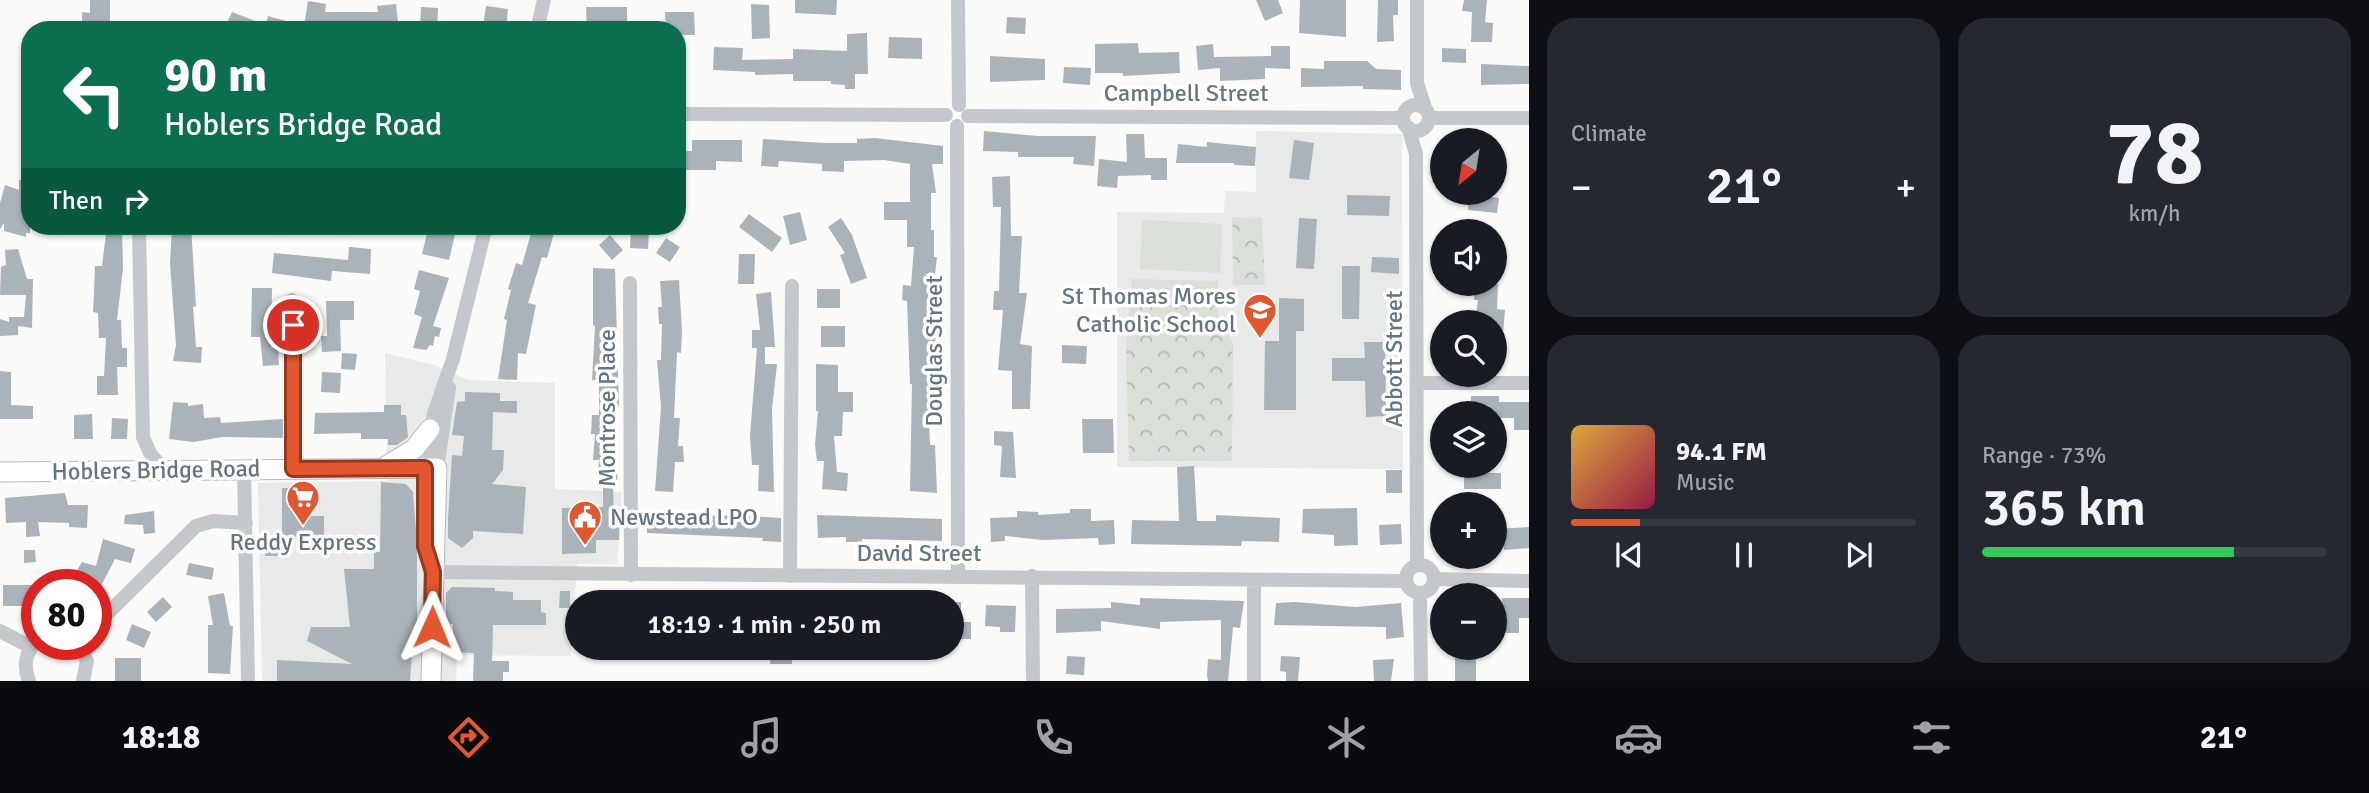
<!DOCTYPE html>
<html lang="en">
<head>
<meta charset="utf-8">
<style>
  :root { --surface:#171b24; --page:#242831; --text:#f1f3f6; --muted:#9ea1a6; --line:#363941; --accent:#e4572e }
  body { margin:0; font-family:Signika,sans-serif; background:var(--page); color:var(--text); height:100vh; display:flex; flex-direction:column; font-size:26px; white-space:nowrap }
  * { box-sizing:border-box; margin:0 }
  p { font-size:23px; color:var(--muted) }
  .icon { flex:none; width:38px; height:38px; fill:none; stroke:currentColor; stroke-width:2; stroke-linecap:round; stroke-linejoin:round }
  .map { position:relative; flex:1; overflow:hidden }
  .details { display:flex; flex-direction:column; gap:18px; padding:18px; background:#0d0f14; width:840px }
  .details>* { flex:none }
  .guide { position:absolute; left:21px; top:21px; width:665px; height:214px; border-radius:28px; box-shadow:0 2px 5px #0004; background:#0b6e4f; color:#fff; overflow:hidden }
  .needle { width:46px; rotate:210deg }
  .controls { position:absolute; left:1430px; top:128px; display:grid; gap:14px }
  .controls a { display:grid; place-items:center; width:77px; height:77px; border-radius:50%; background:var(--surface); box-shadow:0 2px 5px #0004; font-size:35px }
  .speed { position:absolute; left:21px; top:569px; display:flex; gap:14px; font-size:35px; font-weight:700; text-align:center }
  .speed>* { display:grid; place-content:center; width:91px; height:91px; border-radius:50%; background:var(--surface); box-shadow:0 2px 5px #0004; line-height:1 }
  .speed .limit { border:10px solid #d22; background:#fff; color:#111 }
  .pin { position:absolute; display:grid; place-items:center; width:60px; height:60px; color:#fff; margin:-30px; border:4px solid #fff; border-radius:50%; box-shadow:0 2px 7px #0007 }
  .me { position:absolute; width:77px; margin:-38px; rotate:1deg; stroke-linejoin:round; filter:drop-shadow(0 0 5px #0008) }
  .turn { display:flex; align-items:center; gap:24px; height:147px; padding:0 28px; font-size:32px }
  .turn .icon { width:91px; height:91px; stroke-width:2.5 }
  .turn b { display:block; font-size:49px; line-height:60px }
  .then { display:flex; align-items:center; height:66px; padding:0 28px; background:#0003; gap:14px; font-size:26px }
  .big { font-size:52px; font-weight:600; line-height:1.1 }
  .details .card { flex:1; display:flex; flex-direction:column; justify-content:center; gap:10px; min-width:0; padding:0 24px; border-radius:28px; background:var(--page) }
  .details .dial { align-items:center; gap:0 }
  .dial b { font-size:91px; line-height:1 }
  .song { display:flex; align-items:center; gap:21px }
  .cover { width:84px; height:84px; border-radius:10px; background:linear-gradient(135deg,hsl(40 70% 55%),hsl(340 70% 35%)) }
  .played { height:7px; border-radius:4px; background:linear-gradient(90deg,var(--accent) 20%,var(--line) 20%) }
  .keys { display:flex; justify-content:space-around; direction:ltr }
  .heat { display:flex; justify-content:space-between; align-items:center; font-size:38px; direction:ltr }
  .charge { height:10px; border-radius:5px; background:linear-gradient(90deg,#34c759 73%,var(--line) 0) }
  .details .tiles { flex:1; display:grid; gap:18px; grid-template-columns:repeat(2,1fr) }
  .trip { position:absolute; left:565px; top:590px; width:399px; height:70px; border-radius:35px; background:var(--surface); box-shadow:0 2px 5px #0004; font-weight:600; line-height:70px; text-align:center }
  .tabs { display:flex; height:112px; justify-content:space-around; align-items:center; background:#090b0e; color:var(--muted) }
  .tabs .icon { width:49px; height:49px }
  .tabs .current { color:var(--accent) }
  .tabs b { font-size:32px; color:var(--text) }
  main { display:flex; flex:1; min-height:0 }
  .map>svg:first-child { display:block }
  .built { fill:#e8e9e9 }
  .park { fill:url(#park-crowns) }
  .pitch { fill:#dadfd7 }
  .building { fill:#aab3b9 }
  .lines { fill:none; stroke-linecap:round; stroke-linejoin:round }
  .highway-casing { stroke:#b4b9bd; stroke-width:21 }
  .minor { stroke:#c3c8cc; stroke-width:14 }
  .highway { stroke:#fff; stroke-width:19 }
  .route-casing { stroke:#94391e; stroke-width:18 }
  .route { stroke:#e4572e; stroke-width:12 }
  .labels { text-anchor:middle; stroke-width:7; stroke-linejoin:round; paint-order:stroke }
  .street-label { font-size:24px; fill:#657683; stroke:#fff }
  .poi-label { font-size:24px; fill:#657683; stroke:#fff; text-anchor:end }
</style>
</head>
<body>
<main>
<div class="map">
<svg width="1529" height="681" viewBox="0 0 1529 681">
  <defs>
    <pattern id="park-crowns" width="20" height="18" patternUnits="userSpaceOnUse" patternTransform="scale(1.75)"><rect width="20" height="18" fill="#dadfd7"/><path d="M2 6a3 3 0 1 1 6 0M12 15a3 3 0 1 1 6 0" fill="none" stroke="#b4b9b4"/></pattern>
  </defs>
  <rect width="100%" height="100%" fill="#fafaf8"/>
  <path class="built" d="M1256,131L1402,134L1403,469L1117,467V212L1224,213L1225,191L1256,192Z
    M385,353L434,365L468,380L555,383V489L622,492L617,564H577L571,656L457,655L456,681H262L258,483L387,481Z"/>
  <path class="park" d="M1232,217L1262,218L1265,285H1233Z
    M1132,279L1218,281V314L1233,344L1232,461H1129L1126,348Z"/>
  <path class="pitch" d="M1142,220L1222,224L1220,273L1140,269Z"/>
  <path class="building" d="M90,0H110V30H82V12L90,13Z
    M795,0H837L836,15L795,13Z
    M1256,0H1278L1283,13L1265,21Z
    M1300,0H1346V37L1299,33Z
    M1378,0H1398V15H1393L1394,41L1377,42Z
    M1464,0H1487L1485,22L1493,23L1492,42H1471L1472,12L1462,11Z
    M308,1L326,4L325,12H378L377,6L396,4L399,30L225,27L232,12L266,25L268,16L304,26Z
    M751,4L769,5L770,38L752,39Z
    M486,6L508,9L506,29L483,27Z
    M421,7L438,8L437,30L420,29Z
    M586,7H627V29L587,30Z
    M665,12H694L695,35H677V30H666Z
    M1007,17L1026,18L1025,34L1006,33Z
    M867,33L868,74H855V89H845V85L831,84V81H793V74L755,75V72L713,70L714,47L743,48L742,60L793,59V49L847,51V34Z
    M889,37L922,38V59L888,58Z
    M1138,43L1139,53L1179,52L1180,73L1123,76V73H1095V44Z
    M1213,44L1214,57L1271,56V46H1290V69L1265,68V79L1220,81V68L1198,70L1196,46Z
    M1442,48L1466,49V63L1442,62Z
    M990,56L1045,59V80L990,82Z
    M1324,61H1367L1376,69L1401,70V90L1363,89V86L1301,87V68L1324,69Z
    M1481,64L1529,66V84L1481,85Z
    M1064,67L1091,68L1090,85L1063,83Z
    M984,131L1038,136H1096L1094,166L1073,164L1074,157H1018V152L983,151Z
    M1126,134H1144L1145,158H1167V180H1151V175L1118,176L1117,188L1097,186L1099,159L1127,162Z
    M875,138L943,146V164H932L936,193H931V230H934V257H937L935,275L929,274L928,309L936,308L935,363H938V384H930L929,421L930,445H935L937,493L910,491L912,384H910L907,301L902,300L903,285L911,286L914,247H907V220H884V202H910V164L884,160L844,161V172L822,171V164L779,161L778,167L761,166L763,139L823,143H857V139Z
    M692,140H742V162L716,161V170H677V151H692Z
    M1294,140L1314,143L1309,180L1289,178Z
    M1207,142L1256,147L1255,166L1234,165V163H1176L1178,144L1207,147Z
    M1010,176L1011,236H1022L1019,293H1027L1020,344L1032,346L1030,409H1012V371L998,370L1003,310H993L994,291H999L1001,207H993L992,177Z
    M19,180H28L30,186V233H26V237L4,231V223L0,229V203L5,185L19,190Z
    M1470,194L1499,198L1497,213L1468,210Z
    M1347,195L1390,196L1389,216L1347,215Z
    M800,212L807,240L790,245L783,216Z
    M749,214L782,238L772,252L739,227Z
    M841,218L852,235L867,278L851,284L840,255L845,253L828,227Z
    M1299,218L1317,219L1314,269L1296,268Z
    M107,226H122L123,268L117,320H121L122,348H127V367H117L118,395H97V376H104L106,338H99L98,313L93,312L94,292L95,266H102Z
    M172,226H191L196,306L193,307L196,347H202L201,363L173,361L176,345L170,264Z
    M429,226H457L449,260L422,254Z
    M533,226H556L547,258L542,257L528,303L536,305L526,354L518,353L517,380L498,379L507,320L504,319L511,290L508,289L516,263L522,265Z
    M631,228L649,229L648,249L630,248Z
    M610,235L623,250L612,260L599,245Z
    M666,238L680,247L670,262L656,253Z
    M349,247L371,249L370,274L332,271L331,281L272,273L274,253L348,260Z
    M18,249L27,279H33L32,328L18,326V335L0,336V319L9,322V317H24L26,295H0L1,267L6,265L5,250Z
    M739,254H755L754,284H738Z
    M1372,257L1399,258V274L1371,272Z
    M1342,266H1360L1359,319H1342Z
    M593,268L615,269L619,406H614L609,467L618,468L617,486H613L614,517H620L619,540H596V553L562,554V508L603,507V485H597L599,460H593L595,434H591L592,415H599V380H592L595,326L593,325Z
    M419,270L449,278L433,326L441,328L439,337L435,336L433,346L430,345L426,350L413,348L422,317L414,314L420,291L414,289Z
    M679,280L682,332L681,353L677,352L674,418H680L678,446H683L684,462H675L673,492L655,491L661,407L657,360H661L662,324H659L658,307H662L660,281Z
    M1475,284H1498L1497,309L1505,310L1503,334L1494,333V322H1475L1478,300H1474Z
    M252,288H272L271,348L278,347L279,365L263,366L260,337H251Z
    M817,289H840V308H817Z
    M771,292L775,347H765V364H777L772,409L774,492L758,491L759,465H752L750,436L757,348H752V330H760L756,294Z
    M1279,298L1304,299V331H1296V410H1264L1265,341H1279Z
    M326,301H354V320H340L341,351L322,352L321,336H327Z
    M821,326H845V347H821Z
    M1364,342H1385L1386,416L1366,417L1365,381H1332V358H1365Z
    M1062,345L1087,346L1086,364L1062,363Z
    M342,353L357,354L355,370L341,369Z
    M816,364L838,365V392H853V412H843L842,436H834L837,472L848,473L847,491L822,489L824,461H817L815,445L818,411H816Z
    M0,371L11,372V405L33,406V419H0Z
    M322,372L341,373L340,393L321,392Z
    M465,392L500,393V401H517V413L493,412L492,450H504L503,470L492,484L526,487L523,534L473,531V538L462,548L448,538V519L452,455L462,456L464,436L452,435L457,402L465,401Z
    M1471,396H1499V402H1529V430H1514V418H1494V413H1471Z
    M173,402L188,403V406L203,404L204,418L220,417L221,423L283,419V438L222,437L194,442L169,439Z
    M384,405H401V415H406L408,437L397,445H388V439H361V433L314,434L315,413L384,412Z
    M92,414L93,439H74V415Z
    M112,418L128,419L127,439H111Z
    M1082,419H1113L1114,453H1083Z
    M994,431L1013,432L1016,478L1000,477L1002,446L994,445Z
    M1194,466L1197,521H1216V515L1280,518L1279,542L1242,541L1241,546L1131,544L1132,520L1179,521L1177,467Z
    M1386,470H1402V493H1386Z
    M1464,473H1501V489H1464Z
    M381,482L406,484L413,492L417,544V626L414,625L410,681H277V660L352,664L307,641L311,627H350L344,569H374V552H380Z
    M282,488H307V516H324V540H287V556H265L266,535L282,536Z
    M65,493L68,505H88L87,528L69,527V523L38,522L40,536L26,537V522L6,523L5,498Z
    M1357,508L1358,545L1334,546V535L1302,533L1303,509Z
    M1070,509H1091V521L1114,520L1115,544L1099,545L1098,538L1044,540L1005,536V541L991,542L990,518L1017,517V511L1038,512V515L1070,513Z
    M154,511L155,533L144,534L143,525L124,524L125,515Z
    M647,514H669V517L735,515L781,518V542L762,541L763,538L647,533Z
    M817,515L942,519V541L862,539V542H846V537L818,538Z
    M1401,524L1402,544L1380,545L1379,525Z
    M1529,527V548L1504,550L1503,538H1494V529Z
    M103,539L135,549L131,563L115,559L101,586L76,572L82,562L96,566Z
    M24,550H35L36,562L24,563Z
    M189,563L214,568L212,580L186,575Z
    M3,585H36L37,606H3Z
    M452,587L495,588V591L513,592V600H541V612L546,613V625H493L492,661H509V672H503V681H473L474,653L453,652V624H446V593Z
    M560,591H570V608H559Z
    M224,593L230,626H233L230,674L208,673V625H213L208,596Z
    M163,597L172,607L156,622L147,612Z
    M1140,598L1244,601L1240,628L1233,627L1228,681H1208L1207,675L1208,659L1221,660V620L1160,622V629L1101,621V631L1056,633V609L1111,608V602L1140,605Z
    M1502,598H1529V618H1519V633H1502Z
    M952,602H961V622H971V639H952Z
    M1295,602L1356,607L1401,603L1404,637L1386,639V627L1274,625L1276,603Z
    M986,605L1016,606L1015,632H1000V627L985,626Z
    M132,624L151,632L144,648L126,640Z
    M1455,648H1476V681H1455Z
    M771,653L792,654V664H770Z
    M1067,656L1085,657L1084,675L1066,674Z
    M1281,656L1300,657L1298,681H1286V672L1280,671Z
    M115,658H141V681H115Z
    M1394,659L1391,681H1374L1373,660Z"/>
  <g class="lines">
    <defs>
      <path id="highway" d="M386,466L414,449L430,429
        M0,472L437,468L431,681"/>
    </defs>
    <use href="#highway" class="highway-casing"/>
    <path class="minor" d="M958,0L959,105
      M1417,0V83L1425,108
      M537,30L544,0
      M1403 118a13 13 0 1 1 26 0a13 13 0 1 1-26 0Z
      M677,114L946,115
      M968,116L1403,118
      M1429,118H1529
      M957,126L958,576
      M1408,127L1416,154L1417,565
      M139,226L143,437L151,455L165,470
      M630,283L631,575
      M292,300L293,469
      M1417,383H1529
      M425,468L434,413L453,359L486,226
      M437,468L449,388
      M244,469L248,681
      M1406 579a14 14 0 1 1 28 0a14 14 0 1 1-28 0Z
      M433,572L1405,581
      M790,576L792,286
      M1032,576L1033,681
      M1434,579L1529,581
      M1254,580V681
      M1420,594L1421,681
      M96,625L196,526L213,521L246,523
      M0,631L31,647
      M79,644L87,661L83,681
      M29,681C23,665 25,653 37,641"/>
    <use href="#highway" class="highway"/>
  </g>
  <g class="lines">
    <defs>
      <path id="route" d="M293,325V469L425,468V546L433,572L432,627"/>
    </defs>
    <use href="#route" class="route-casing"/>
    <use href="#route" class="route"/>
  </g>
  <defs>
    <symbol id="school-pin" viewBox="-11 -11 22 30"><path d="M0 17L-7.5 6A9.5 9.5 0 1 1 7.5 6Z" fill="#e4572e" stroke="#fff"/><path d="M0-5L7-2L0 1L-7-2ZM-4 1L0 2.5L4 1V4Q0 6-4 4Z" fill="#fff"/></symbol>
    <symbol id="supermarket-pin" viewBox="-11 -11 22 30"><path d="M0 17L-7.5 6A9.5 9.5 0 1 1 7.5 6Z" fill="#e4572e" stroke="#fff"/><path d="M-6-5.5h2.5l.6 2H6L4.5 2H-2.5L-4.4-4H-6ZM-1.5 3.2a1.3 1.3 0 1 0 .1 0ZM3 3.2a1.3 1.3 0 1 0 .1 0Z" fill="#fff"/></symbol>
    <symbol id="civic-pin" viewBox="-11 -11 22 30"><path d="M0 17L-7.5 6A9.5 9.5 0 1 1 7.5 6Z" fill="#e4572e" stroke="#fff"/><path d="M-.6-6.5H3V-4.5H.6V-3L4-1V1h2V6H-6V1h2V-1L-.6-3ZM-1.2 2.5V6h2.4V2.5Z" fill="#fff"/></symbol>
  </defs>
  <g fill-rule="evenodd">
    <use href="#school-pin" x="1241" y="291" width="38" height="52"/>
    <use href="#supermarket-pin" x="284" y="478" width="38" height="52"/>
    <use href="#civic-pin" x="566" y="498" width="38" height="52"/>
  </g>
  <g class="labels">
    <g class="street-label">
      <text x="1186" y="101">Campbell Street</text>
      <text transform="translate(934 351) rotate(-90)" y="8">Douglas Street</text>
      <text transform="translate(1394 359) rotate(-90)" y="8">Abbott Street</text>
      <text transform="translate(607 408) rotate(-90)" y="8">Montrose Place</text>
      <text transform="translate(156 470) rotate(-1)" y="8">Hoblers Bridge Road</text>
      <text x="919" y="561">David Street</text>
    </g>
    <g class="poi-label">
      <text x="1236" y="304">St Thomas Mores<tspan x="1236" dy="28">Catholic School</tspan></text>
      <text x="610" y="525" text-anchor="start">Newstead LPO</text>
      <text x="303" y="550" text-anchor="middle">Reddy Express</text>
    </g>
  </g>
</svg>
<div class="controls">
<a><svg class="needle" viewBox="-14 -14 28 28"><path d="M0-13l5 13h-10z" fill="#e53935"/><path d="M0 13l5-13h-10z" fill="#9ea1a6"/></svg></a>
<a><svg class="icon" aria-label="sound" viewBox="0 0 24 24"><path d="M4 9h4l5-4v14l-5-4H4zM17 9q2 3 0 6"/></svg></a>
<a><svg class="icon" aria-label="search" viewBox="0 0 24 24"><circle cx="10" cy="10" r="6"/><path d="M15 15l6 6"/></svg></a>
<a><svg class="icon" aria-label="layers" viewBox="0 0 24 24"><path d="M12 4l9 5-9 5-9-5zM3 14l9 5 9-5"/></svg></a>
<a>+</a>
<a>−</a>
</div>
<div class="speed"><div class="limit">80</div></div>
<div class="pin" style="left:293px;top:325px;background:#d93025"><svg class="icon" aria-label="arrive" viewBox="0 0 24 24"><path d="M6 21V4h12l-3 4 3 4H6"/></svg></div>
<svg class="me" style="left:432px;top:627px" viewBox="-20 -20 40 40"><path d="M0-17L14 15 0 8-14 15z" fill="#e4572e" stroke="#fff" stroke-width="4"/></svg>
<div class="trip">18:19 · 1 min · 250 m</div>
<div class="guide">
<div class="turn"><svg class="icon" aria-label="left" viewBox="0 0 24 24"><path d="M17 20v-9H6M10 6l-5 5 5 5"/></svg><div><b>90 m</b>Hoblers Bridge Road</div></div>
<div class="then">Then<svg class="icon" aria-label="right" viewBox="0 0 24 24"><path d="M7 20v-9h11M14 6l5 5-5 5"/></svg></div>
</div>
</div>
<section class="details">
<div class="tiles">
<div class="card"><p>Climate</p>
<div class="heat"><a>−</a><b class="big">21°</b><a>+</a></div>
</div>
<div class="card dial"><b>78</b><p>km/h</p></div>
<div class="card">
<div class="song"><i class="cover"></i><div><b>94.1 FM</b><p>Music</p></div></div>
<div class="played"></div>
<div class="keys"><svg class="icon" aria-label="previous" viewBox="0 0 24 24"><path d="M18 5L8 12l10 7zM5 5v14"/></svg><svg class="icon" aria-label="pause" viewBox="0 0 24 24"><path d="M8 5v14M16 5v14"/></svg><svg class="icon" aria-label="next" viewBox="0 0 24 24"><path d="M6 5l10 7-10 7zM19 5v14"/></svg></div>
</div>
<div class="card"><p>Range · 73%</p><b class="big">365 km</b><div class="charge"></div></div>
</div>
</section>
</main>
<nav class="tabs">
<b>18:18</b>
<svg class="icon current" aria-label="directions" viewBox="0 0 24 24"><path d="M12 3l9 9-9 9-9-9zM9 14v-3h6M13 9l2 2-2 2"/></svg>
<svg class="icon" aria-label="music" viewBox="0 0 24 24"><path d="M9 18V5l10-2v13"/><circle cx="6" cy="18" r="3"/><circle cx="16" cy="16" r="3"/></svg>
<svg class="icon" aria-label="phone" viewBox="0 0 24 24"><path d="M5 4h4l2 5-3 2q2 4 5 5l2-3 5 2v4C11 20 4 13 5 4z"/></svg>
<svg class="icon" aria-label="climate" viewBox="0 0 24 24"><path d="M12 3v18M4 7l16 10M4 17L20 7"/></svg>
<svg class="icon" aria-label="car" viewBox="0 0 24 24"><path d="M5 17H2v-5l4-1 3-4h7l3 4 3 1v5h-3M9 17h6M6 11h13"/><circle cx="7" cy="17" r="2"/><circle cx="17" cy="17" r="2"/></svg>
<svg class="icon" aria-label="filters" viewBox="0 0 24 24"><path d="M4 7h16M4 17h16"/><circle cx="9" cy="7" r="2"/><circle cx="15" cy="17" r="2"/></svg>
<b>21°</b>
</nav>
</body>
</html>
